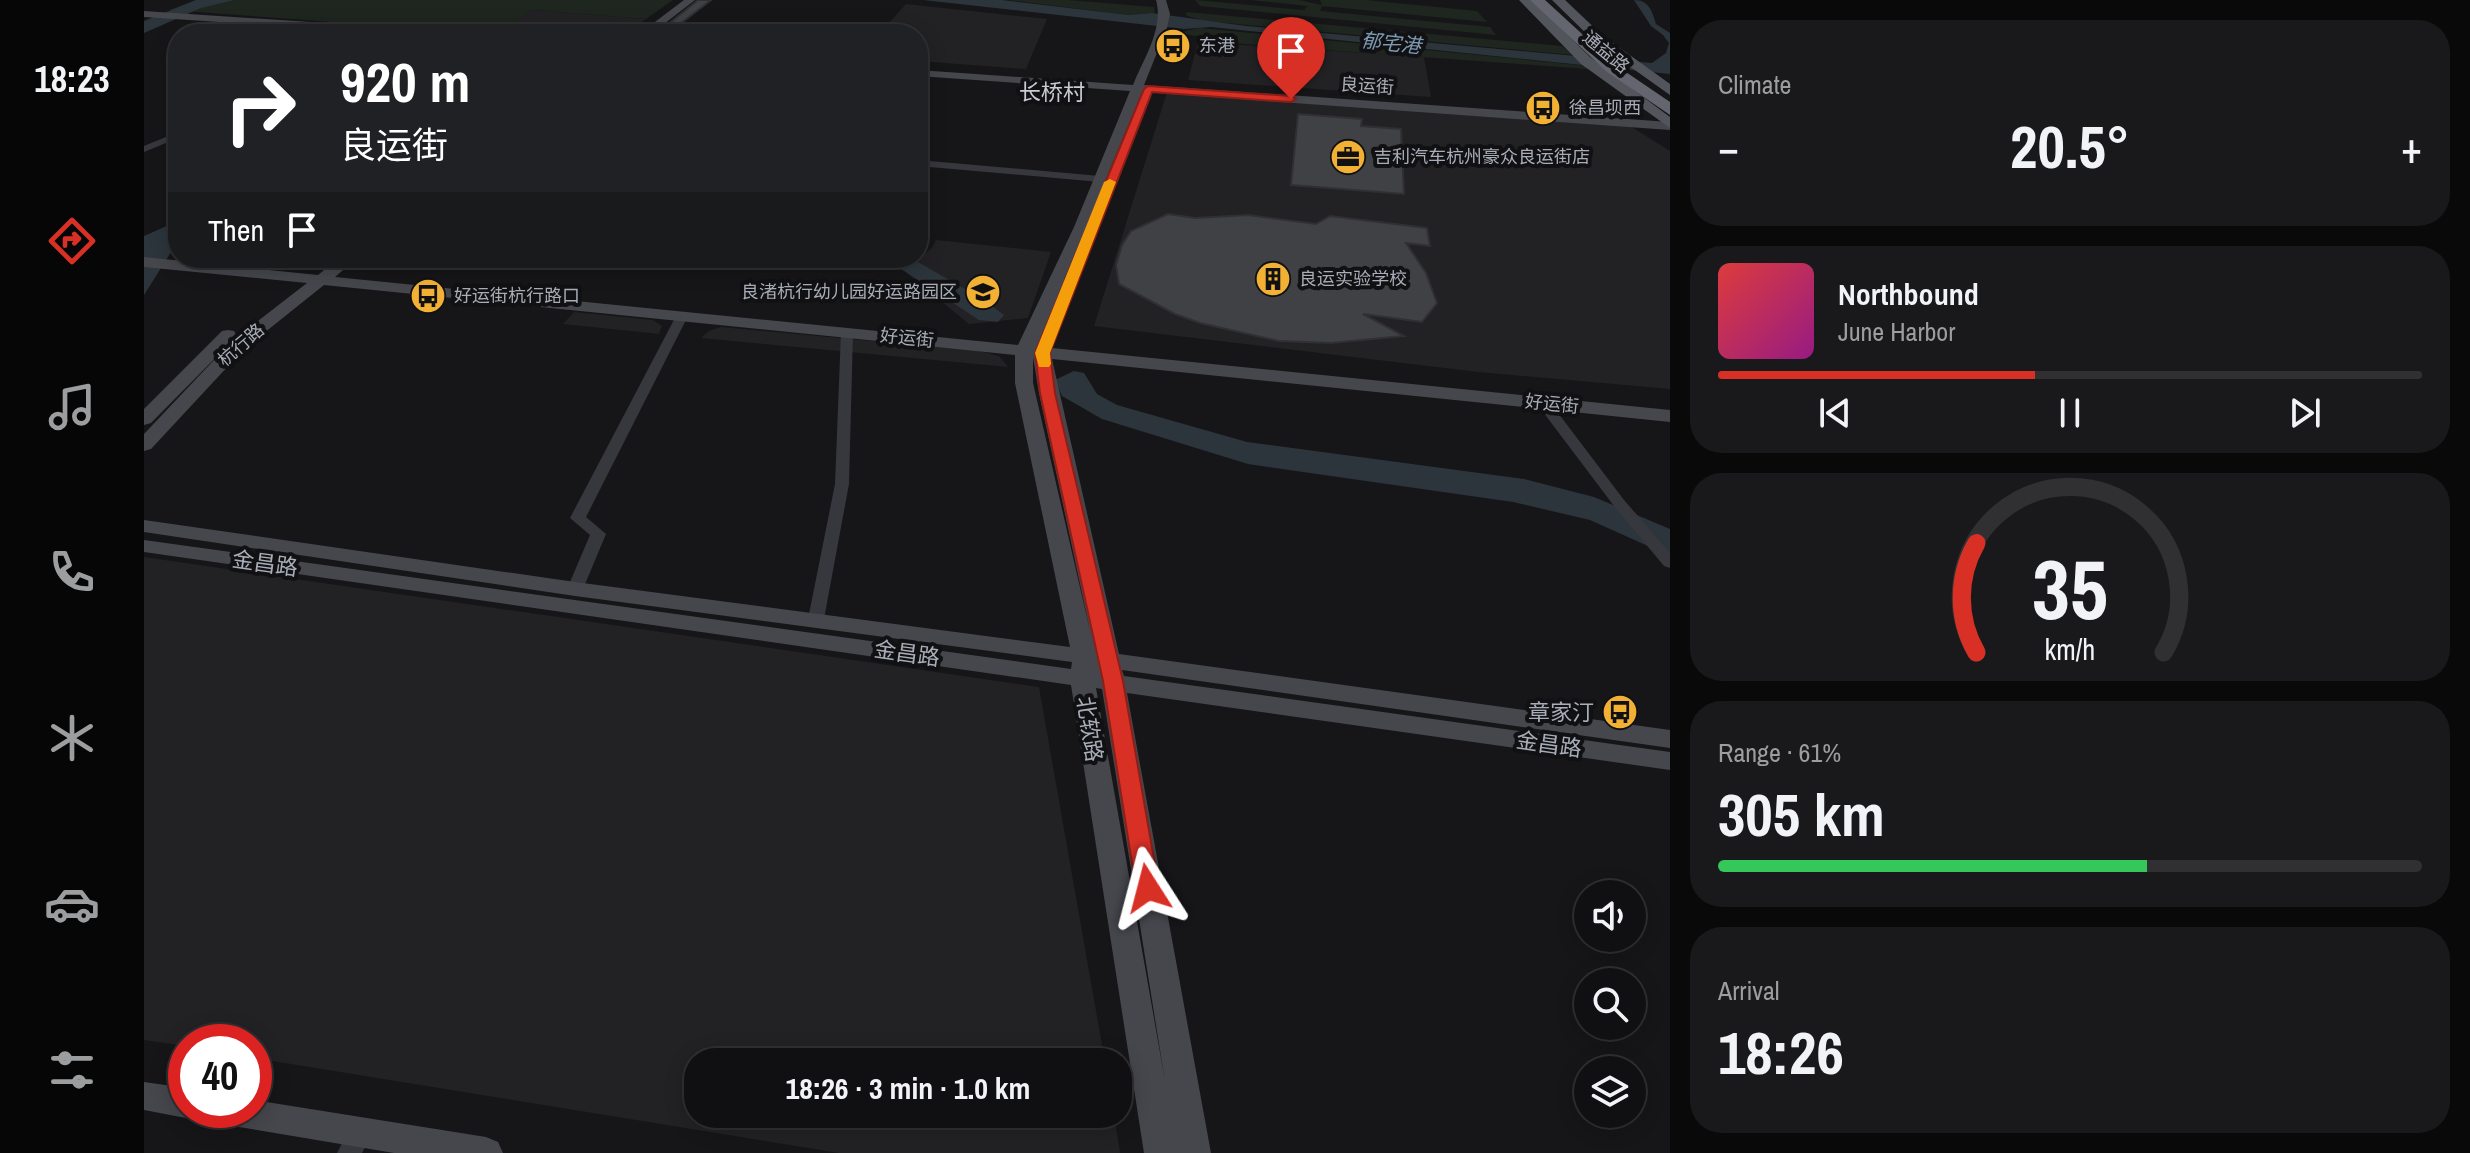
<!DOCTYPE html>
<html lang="en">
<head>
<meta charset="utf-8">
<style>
  :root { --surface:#101012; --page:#19191b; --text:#f1f3f6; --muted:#9c9d9f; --line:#303032; --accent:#d93025 }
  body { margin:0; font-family:"Archivo Narrow","Noto Sans SC",sans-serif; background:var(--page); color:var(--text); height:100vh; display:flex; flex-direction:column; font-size:30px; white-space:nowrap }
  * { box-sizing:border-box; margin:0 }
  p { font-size:26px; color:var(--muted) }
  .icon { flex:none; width:44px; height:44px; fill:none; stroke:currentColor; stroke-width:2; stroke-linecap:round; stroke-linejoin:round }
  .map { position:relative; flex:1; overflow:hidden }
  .details { display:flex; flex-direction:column; gap:20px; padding:20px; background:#09090a; width:800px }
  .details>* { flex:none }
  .banner { position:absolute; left:24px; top:24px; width:760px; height:244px; border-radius:32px; box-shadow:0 4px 20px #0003,0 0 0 2px var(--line); background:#202124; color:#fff; overflow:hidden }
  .tools { position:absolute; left:1430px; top:880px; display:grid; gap:16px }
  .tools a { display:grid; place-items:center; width:72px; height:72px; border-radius:50%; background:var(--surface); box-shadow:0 4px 20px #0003,0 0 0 2px var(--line); font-size:40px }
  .speed { position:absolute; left:24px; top:1024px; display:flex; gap:16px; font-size:40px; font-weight:700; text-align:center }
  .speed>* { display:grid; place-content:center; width:104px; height:104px; border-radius:50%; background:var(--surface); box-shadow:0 4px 20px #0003,0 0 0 2px var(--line); line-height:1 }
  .speed .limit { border:12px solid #d22; background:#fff; color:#111 }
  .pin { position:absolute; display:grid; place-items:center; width:68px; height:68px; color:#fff; margin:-82px -34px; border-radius:50% 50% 50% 0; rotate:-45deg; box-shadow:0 0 8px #0007 }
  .pin .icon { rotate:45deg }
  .me { position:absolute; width:88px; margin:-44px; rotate:351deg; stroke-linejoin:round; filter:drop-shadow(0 0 6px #0008) }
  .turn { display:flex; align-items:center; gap:28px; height:168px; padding:0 40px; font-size:36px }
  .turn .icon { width:104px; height:104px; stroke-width:2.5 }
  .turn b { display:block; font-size:56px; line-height:68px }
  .then { display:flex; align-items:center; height:76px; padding:0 40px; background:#0003; gap:16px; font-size:30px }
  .big { font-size:60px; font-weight:800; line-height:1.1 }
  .details .widget { flex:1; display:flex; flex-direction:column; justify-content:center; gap:12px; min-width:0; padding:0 28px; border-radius:32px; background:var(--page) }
  .details .dial { align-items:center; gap:0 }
  .dial svg { height:208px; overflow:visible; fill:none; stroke:var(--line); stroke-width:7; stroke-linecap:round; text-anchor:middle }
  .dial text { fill:var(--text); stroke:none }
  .song { display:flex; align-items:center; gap:24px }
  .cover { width:96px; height:96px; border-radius:12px; background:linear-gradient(135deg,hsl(0 70% 55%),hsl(310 70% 35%)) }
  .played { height:8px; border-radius:4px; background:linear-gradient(90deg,var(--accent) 45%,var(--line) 45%) }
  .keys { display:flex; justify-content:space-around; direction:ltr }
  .heat { display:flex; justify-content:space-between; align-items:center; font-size:44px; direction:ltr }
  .charge { height:12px; border-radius:6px; background:linear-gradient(90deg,#34c759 61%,var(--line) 0) }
  .trip { position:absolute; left:540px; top:1048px; width:448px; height:80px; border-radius:32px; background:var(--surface); box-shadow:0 4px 20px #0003,0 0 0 2px var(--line); font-weight:800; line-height:80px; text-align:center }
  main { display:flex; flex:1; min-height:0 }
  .dock { display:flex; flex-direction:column; width:144px; justify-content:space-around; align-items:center; background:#060607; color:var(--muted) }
  .dock .icon { width:56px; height:56px }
  .dock .active { color:var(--accent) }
  .dock b { font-size:36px; color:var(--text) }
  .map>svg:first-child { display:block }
  .built { fill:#222225 }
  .green { fill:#1e261f }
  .water { fill:#2c353c }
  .building { fill:#404145; stroke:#303034; stroke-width:2 }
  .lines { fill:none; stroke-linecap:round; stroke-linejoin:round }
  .street { fill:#37383d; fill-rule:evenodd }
  .secondary { fill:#45474d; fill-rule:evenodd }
  .primary { fill:#53555c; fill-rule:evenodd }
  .highway { fill:#63666e; fill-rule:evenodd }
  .route { fill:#d93025; stroke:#8d1f18; stroke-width:2 }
  .slow { fill:#f59e0b }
  .labels { text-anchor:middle; stroke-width:8; stroke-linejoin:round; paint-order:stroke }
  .far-poi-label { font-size:18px; fill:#a8adb8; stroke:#111113; text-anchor:start }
  .far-street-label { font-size:18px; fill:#a8adb8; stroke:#111113 }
  .far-water-label { font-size:20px; font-style:italic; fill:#7f9bb3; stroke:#111113 }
  .far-quarter-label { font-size:22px; fill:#c9ccd4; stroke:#111113 }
  .street-label { font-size:22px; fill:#a8adb8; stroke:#111113 }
  .poi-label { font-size:22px; fill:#a8adb8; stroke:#111113; text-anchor:end }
</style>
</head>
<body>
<main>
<nav class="dock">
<b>18:23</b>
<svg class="icon active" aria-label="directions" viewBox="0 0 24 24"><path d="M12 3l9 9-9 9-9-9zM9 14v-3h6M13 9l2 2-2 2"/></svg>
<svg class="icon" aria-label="music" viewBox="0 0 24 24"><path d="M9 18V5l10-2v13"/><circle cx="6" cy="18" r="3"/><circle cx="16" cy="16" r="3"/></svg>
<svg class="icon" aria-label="phone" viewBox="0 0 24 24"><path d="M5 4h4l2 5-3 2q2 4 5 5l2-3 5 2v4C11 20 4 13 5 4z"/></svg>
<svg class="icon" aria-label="climate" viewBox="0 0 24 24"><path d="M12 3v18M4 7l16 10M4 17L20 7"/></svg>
<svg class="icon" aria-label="car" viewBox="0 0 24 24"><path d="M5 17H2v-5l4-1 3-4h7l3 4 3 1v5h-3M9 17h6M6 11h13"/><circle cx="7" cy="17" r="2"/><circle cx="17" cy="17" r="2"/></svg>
<svg class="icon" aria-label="filters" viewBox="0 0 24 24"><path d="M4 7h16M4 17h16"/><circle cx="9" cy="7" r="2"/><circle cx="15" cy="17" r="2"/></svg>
</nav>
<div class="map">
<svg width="1526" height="1153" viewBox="0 0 1526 1153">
  <rect width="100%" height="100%" fill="#161618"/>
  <path class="built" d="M762,4L903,19L882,69L774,61V34H735Z
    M388,10L502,19L480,34H351Z
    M1054,42L1280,57L1287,97L1044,80Z
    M1023,92L1483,124L1526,151V389L1334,372L950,326Z
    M792,240L907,252L884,318L825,324L753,265L774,258L787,249Z
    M430,312L509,320L518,326L515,334L419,324Z
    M577,327L836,351L855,356L864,367L557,338L565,331Z
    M0,557L895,687L961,1062H554V1114H970L976,1153H695L110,1058V1042H42V1046L0,1040Z"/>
  <path class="green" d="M52,0H529L502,19L388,10L352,34L26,10Z
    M863,0H924L1010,7L1011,13L985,15Z
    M1051,0L1160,10L1164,6L1106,0H1155L1178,5L1176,0H1222L1333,11L1343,22L1178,6L1176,11L1346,27L1352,35L1056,6Z
    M1042,12L1418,46L1430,55L1061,21L1043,16Z
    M1056,28L1414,63L1443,66L1444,69L1058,41V37L1040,34L1041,31Z"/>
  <path class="water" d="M52,0H90L57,8L0,33V21Z
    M779,0H858L985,15L1008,13L1102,26L1508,63L1522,53L1525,43L1519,35L1507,26L1490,0C1505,0 1508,11 1512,24L1526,33V74L1067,27L1040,29Z
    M34,221V241L0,295V236Z
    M734,258H767L840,300L860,315L854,322L835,320L745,261Z
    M930,371L940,373L953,394L973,405L1103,442L1380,479L1450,497L1526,529V556L1446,520L1369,502L1104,464L958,419L918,396L911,380Z"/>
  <path class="building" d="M554,0H567L523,34H512Z
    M1154,114L1218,119L1217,126L1257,129L1260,194L1147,185Z
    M1024,214L1051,218L1104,215L1172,224L1186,216L1283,228L1286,246L1262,243L1282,273L1293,303L1278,322L1219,314L1260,336L1187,343L1135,341L1056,323L1031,314L975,284L972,265L978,245L987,231Z"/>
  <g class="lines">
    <path class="street" d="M34,132V138L0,152V146Z
      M774,160L956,176L961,179L956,182L774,166Z
      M538,312L544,316L442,517L462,534L439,589L431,594L425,592L423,589L446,535L426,518L532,316Z
      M703,328L709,332L705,484L680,619L672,624L664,619L691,484L697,332Z
      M1400,400L1405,401L1480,500L1526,553V568L1520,566L1470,506L1393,404Z
      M217,1121L226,1124L229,1132L218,1153H193L208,1124Z"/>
    <path class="secondary" d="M540,0H551L507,34H495Z
      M1012,0H1022L1026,14L1023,28L1000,85L1526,122V130L998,92L920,280L930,281L932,284L908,348L1526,410V422L908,359L975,654L1526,730V748L978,670L980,676L1526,752V770L983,693L1067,1153H1000L927,685L0,552V540L927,669L928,662L431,596L0,532V520L431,582L926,647L871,383V355L180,285L100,349L7,449L0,451V434L88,341L163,283L0,267V257L174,275L195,258H213L191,277L874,345L930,227L986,91L774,76V70L989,85C1000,58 1020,28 1012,0ZM889,357L895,393L947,635L889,383ZM952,688L958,689L1021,1081Z
      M0,11L303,31L308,34H255L0,17Z
      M84,330L90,331L92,335L90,339L7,423L0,425V409L78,331Z
      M0,1082L42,1088V1110H55L54,1113L42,1118L0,1110Z
      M110,1100L342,1137L354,1142L359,1153H250L83,1125L71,1120L66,1110H110Z"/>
    <path class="primary" d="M1375,0H1388L1447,58L1526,117V128L1437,64Z
      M1408,0H1421L1458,35L1526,84V95L1450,41Z"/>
    <path class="highway" d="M1386,0H1401L1473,66L1526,102V115L1463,72Z"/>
  </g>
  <path class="route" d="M1004,86L1147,96L1152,99L1147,102L1008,92L906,353L911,393L979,681L1015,888L1012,895L1004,897L995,895L992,888L959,681L896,393L891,353L1000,89Z"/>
  <path class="slow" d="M966,179L972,182L906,353L907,364L905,367H895L891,353L960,182Z"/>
  <defs>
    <symbol id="bus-disc" viewBox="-11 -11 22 22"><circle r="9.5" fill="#f2b134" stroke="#111113"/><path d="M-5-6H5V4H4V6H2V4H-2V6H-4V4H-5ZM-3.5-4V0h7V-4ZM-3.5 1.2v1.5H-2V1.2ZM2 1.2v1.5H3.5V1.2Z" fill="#111"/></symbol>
    <symbol id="office-disc" viewBox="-11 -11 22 22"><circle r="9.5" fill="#f2b134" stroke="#111113"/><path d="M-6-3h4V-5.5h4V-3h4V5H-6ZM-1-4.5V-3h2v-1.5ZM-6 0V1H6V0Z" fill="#111"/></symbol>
    <symbol id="building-disc" viewBox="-11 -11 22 22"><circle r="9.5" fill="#f2b134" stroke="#111113"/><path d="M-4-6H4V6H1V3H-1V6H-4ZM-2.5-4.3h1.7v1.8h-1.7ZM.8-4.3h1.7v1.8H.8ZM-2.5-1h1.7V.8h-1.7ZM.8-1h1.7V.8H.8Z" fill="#111"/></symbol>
    <symbol id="school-disc" viewBox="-11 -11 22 22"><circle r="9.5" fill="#f2b134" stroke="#111113"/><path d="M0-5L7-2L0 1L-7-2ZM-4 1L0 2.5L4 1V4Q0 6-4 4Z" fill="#111"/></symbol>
  </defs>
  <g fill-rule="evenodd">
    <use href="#bus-disc" x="1009" y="26" width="40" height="40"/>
    <use href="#bus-disc" x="1379" y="88" width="40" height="40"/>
    <use href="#office-disc" x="1184" y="137" width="40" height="40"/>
    <use href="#building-disc" x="1109" y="259" width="40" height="40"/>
    <use href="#school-disc" x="819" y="272" width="40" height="40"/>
    <use href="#bus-disc" x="264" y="276" width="40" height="40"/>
    <use href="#bus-disc" x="1456" y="692" width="40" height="40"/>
  </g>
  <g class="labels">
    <g class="far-poi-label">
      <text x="1055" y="52">东港</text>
      <text x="1425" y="114">徐昌坝西</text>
      <text x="1230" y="163">吉利汽车杭州豪众良运街店</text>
      <text x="1155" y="285">良运实验学校</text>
      <text x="813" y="298" text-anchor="end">良渚杭行幼儿园好运路园区</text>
      <text x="310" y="302">好运街杭行路口</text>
    </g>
    <g class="far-street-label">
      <text transform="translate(1462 52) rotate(40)" y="6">通益路</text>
      <text transform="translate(1223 86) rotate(4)" y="6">良运街</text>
      <text transform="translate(763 338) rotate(6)" y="6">好运街</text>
      <text transform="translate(97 345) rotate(-41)" y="6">杭行路</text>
      <text transform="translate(1408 404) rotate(6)" y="6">好运街</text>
    </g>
    <g class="far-water-label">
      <text transform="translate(1247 43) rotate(6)" y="7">郁宅港</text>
    </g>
    <g class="far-quarter-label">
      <text x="908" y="100">长桥村</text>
    </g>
    <g class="street-label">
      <text transform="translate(121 563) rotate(8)" y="8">金昌路</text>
      <text transform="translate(763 653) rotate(8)" y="8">金昌路</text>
      <text transform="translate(946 729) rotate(81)" y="8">北软路</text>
      <text transform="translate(1405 744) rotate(8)" y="8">金昌路</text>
    </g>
    <g class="poi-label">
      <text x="1450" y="720">章家汀</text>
    </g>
  </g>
</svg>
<div class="tools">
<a><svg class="icon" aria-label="sound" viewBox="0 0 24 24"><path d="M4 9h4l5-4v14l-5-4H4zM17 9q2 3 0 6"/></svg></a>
<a><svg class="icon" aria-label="search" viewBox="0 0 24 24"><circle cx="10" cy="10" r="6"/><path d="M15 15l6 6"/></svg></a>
<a><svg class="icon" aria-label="layers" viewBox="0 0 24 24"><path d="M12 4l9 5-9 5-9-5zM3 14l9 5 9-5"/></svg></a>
</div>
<div class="speed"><div class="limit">40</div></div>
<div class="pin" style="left:1147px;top:99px;background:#d93025"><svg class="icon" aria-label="arrive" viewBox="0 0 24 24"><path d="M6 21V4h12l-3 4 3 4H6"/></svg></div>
<svg class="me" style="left:1004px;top:888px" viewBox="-20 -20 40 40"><path d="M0-17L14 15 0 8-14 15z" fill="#d93025" stroke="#fff" stroke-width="4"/></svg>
<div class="trip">18:26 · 3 min · 1.0 km</div>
<div class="banner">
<div class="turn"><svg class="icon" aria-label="right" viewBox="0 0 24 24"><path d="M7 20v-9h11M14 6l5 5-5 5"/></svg><div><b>920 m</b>良运街</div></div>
<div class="then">Then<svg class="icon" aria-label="arrive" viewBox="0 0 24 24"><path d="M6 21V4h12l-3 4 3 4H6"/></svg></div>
</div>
</div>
<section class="details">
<div class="widget"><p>Climate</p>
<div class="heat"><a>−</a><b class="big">20.5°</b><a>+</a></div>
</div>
<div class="widget">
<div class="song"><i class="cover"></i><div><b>Northbound</b><p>June Harbor</p></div></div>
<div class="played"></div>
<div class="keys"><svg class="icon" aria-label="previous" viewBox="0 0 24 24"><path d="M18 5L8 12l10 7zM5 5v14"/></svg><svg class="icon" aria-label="pause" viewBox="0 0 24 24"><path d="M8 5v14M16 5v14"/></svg><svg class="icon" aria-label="next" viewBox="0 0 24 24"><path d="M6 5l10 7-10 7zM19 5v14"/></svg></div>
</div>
<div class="widget dial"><svg viewBox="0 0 100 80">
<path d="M14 69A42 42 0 1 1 86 69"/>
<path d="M14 69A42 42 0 0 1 14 27" stroke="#d93025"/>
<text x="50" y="56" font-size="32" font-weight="700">35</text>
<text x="50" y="72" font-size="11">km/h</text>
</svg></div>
<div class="widget"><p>Range · 61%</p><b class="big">305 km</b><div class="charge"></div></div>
<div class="widget"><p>Arrival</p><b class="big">18:26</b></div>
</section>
</main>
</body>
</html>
